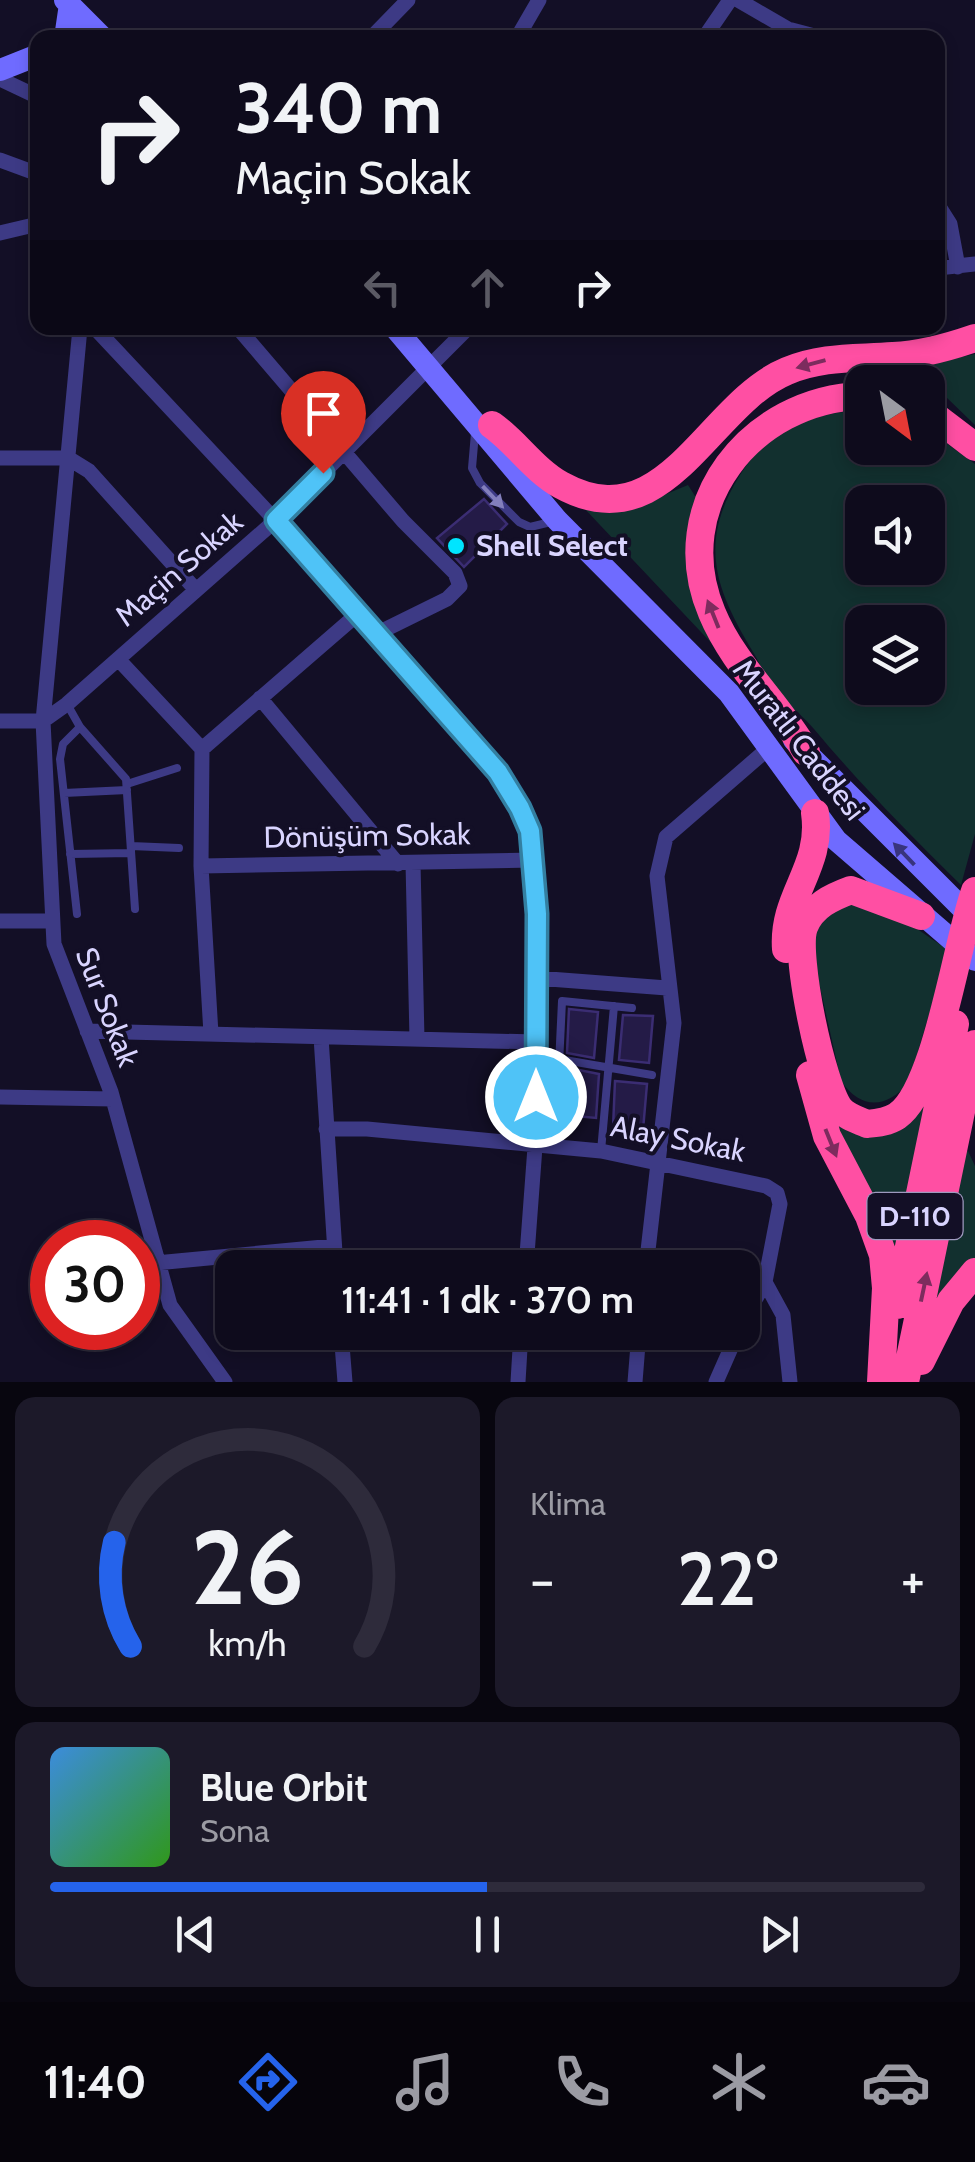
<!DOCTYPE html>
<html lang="tr">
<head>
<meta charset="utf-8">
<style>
  :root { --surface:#0e0b1c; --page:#1c1929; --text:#f1f3f6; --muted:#9b9ba3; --line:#2e2b3b; --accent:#2563eb }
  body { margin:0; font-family:Cabin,sans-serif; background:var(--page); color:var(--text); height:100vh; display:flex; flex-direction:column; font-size:38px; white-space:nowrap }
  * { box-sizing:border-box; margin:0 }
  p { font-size:32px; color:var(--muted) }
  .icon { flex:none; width:55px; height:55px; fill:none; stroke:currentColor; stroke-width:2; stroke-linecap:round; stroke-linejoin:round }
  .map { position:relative; height:1382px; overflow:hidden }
  .details { display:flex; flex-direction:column; gap:15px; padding:15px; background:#08060f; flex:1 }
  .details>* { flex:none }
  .top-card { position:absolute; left:30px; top:30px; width:915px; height:305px; border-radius:20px; box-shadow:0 5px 15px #0003,0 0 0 2px var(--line); background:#0e0b1c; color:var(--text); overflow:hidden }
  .needle { width:65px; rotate:148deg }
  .fabs { position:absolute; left:845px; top:365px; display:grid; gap:20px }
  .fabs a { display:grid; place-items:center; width:100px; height:100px; border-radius:20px; background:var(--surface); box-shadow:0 5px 15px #0003,0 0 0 2px var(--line); font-size:50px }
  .speed { position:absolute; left:30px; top:1220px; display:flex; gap:20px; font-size:50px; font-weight:700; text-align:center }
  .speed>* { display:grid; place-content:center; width:130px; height:130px; border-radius:50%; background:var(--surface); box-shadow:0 5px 15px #0003,0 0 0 2px var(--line); line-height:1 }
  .speed .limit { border:15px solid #d22; background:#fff; color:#111 }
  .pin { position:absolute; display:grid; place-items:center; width:85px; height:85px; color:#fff; margin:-102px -42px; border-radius:50% 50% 50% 0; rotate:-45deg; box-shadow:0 0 10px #0007 }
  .pin .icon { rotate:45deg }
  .me { position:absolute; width:110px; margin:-55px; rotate:0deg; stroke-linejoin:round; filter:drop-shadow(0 0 8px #0008) }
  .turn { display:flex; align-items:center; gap:35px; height:210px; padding:0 40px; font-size:45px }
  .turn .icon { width:130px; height:130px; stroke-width:2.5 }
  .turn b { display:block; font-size:70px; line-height:85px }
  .lanes { display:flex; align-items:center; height:95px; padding:0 40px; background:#0003; justify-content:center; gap:50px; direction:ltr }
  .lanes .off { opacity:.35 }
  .big { font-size:75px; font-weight:600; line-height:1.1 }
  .details .widget { flex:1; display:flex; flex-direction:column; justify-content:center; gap:15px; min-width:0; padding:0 35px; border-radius:20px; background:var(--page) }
  .details .dial { align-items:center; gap:0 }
  .dial svg { height:260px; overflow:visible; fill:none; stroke:var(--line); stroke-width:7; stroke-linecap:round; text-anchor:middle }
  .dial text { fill:var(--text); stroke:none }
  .song { display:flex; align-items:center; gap:30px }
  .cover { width:120px; height:120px; border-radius:15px; background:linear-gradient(135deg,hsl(210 70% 55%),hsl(110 70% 35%)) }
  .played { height:10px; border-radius:5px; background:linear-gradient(90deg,var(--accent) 50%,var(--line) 50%) }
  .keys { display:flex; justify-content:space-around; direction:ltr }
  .heat { display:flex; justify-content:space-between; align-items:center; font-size:55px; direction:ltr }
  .details .tiles { flex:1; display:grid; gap:15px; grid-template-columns:1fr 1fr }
  .widget:last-child { grid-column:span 2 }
  .trip { position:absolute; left:215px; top:1250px; width:545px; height:100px; border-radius:20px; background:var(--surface); box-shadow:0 5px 15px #0003,0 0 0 2px var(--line); font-weight:600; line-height:100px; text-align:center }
  .tabs { display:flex; height:160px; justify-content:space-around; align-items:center; background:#06040b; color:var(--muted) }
  .tabs .icon { width:70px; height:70px }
  .tabs .on { color:var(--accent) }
  .tabs b { font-size:45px; color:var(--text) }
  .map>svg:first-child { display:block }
  .green { fill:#12302f; fill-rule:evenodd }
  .building { fill:#241b47; stroke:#3b2d73; stroke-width:2.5 }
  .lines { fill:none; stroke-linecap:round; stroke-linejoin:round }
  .lane { stroke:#3d3a85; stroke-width:8 }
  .street { stroke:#3d3a85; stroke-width:15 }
  .secondary { stroke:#6f6bff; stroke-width:22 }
  .highway { stroke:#ff4fa3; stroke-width:28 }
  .oneway { fill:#7d2c5e }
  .oneway2 { fill:#837fbc }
  .oneway3 { fill:#38347d }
  .route-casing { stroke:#337fa1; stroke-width:25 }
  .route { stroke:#4fc3f7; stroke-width:18 }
  .poi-dot { fill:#00e5ff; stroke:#130f26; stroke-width:4 }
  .labels { text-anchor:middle; stroke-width:8; stroke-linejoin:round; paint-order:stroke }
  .shield { fill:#130f26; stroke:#9e99be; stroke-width:2.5 }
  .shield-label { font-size:28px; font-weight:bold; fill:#d9d4ff }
  .poi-label { font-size:30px; font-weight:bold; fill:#d9d4ff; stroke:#130f26; text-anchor:start }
  .street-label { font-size:30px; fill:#d9d4ff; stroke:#130f26 }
</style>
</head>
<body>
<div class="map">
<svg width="975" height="1382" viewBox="0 0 975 1382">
  <rect width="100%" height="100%" fill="#130f26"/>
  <path class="green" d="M975,354V425L945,396V389L905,369Z
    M862,411V448H928V430L975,464V834L961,885C910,835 860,784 814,729C803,716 788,705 776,691C766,679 761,665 753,652C716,590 697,544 740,475C765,433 814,411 862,411ZM862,502H928V568H862ZM862,622H928V688H862Z
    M688,485L695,496L702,498L718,650L583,507L640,505Z
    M846,899L901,918L948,950L909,1082C887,1109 861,1110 841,1081L812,951C810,929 828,909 846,899Z
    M931,1084L894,1254L823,1110L854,1132Z
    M968,1151L975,1166V1259L933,1311L963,1152Z"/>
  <path class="building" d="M484,499L507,524L464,567L437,538Z
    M569,1009L598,1012L594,1058L567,1053Z
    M623,1015L653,1016L649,1063L619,1060Z
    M569,1068L599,1074L596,1118L565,1115Z
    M615,1081L647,1084L643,1130L613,1128Z"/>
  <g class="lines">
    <path class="lane" d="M475,433L472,468L480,483L519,522L530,527L555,521
      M67,704L80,727L126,779L135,909
      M127,784L177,768
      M64,793L127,790
      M131,846L179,848
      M70,854L131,853
      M77,914L60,759L63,744L80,727
      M535,1055L652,1075
      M557,1107L562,1001L632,1008
      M601,1151L614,1006"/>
    <path class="street" d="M738,0L788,29L822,38
      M371,38L408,0
      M517,38L539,0
      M704,38L730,0
      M0,79L38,97
      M0,160L38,174
      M938,205L950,224L958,267
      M0,233L38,224
      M938,268L975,264
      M80,328L43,721L54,944L111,1092L170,1305L225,1382
      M95,328L336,585L498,772L520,809L530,831L537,914L535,1147L526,1268
      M238,328L403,521L455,573L460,586L447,599L378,633
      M0,458H68L89,471L196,590
      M118,659L202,749
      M260,698L398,864
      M0,721H43L67,704L276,520L468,328
      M413,863L417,1039
      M201,866L533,860
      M0,921H51
      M536,978L667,988
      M87,1031L535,1042
      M211,1034L201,866L202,749L360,612
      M321,1037L336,1268
      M0,1097L113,1099
      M326,1129H367L601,1151L766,1186L777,1193L780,1204L765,1282L783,1315L790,1382
      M156,1263L334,1246
      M646,1268L674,1023L657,876L666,837L770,747
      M742,1323L765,1282
      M341,1332L345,1382
      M518,1382L521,1332
      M635,1382L639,1332
      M716,1382L738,1332"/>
    <path class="secondary" d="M65,0L103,38
      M65,38L70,4
      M0,70L38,55
      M395,328L557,520L729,693L836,840L975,960
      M794,740L975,921"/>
    <path class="highway" d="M928,411L975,447
      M492,425C517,443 534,470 561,485C666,543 707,404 787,371C823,356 856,359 893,356C920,355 949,347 975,338
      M806,752C778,703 734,666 712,613C666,505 752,399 862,396
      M921,916L851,890C832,897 812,906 804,927C794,954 822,1086 840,1109C847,1117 858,1120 867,1124C877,1123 888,1122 897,1116C937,1089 957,940 975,891
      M786,949C782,895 823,868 815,813
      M810,1075L827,1136L869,1216L883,1255L886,1288L881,1382
      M897,1305L955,1024
      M921,1361L951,1301L975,1272
      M905,1382L975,1044"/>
  </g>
  <defs><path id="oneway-solid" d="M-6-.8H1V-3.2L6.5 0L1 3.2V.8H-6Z" transform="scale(2.5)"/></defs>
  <g class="oneway">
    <use href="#oneway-solid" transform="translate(811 364) rotate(165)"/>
    <use href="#oneway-solid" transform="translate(713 614) rotate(-112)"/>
    <use href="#oneway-solid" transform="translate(831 1143) rotate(68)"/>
    <use href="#oneway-solid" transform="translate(924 1287) rotate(-78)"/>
  </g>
  <use class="oneway2" href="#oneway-solid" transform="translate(493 497) rotate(46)"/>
  <use class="oneway3" href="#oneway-solid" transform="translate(904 854) rotate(-134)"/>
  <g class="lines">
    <defs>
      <path id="route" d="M323,473L276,520L498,772L520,808L530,831L537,914L536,1097"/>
    </defs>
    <use href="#route" class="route-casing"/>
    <use href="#route" class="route"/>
  </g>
  <circle class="poi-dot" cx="456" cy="546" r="10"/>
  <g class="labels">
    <rect class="shield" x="867.5" y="1193" width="95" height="46" rx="8"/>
    <g class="shield-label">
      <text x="915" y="1226">D-110</text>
    </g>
    <g class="poi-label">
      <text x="476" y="556">Shell Select</text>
    </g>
    <g class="street-label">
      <text transform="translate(179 569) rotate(-41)" y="10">Maçin Sokak</text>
      <text transform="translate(799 740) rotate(52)" y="10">Muratlı Caddesi</text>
      <text transform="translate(367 836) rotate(-1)" y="10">Dönüşüm Sokak</text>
      <text transform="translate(107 1007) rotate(69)" y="10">Sur Sokak</text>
      <text transform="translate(678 1139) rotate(11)" y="10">Alay Sokak</text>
    </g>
  </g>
</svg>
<div class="fabs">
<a><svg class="needle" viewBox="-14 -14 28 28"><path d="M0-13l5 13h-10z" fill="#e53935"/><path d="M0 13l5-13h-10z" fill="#9b9ba3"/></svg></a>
<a><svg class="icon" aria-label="sound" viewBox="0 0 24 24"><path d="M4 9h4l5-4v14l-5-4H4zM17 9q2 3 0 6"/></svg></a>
<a><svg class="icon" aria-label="layers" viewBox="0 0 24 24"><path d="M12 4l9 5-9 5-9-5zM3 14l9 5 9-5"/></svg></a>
</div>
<div class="speed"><div class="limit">30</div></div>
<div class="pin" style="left:323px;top:473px;background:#d93025"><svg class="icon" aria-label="arrive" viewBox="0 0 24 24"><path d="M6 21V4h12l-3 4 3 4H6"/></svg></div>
<svg class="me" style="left:536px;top:1097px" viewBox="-20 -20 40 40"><circle r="17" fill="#4fc3f7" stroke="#fff" stroke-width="3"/><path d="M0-11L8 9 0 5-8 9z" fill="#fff"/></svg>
<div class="trip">11:41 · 1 dk · 370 m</div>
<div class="top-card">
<div class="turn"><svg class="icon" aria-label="right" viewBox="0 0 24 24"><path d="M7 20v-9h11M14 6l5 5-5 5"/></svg><div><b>340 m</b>Maçin Sokak</div></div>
<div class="lanes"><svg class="icon off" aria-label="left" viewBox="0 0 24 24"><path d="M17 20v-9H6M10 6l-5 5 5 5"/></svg><svg class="icon off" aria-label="ahead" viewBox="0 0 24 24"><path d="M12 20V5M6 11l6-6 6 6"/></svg><svg class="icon" aria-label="right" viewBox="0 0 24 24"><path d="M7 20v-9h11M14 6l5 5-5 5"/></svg></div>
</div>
</div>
<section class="details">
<div class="tiles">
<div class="widget dial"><svg viewBox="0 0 100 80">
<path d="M14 69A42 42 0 1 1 86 69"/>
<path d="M14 69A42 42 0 0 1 9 37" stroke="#2563eb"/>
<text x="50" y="56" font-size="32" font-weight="700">26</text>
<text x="50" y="72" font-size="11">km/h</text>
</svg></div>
<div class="widget"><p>Klima</p>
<div class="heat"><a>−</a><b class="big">22°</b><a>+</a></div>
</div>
<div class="widget">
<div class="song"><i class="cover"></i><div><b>Blue Orbit</b><p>Sona</p></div></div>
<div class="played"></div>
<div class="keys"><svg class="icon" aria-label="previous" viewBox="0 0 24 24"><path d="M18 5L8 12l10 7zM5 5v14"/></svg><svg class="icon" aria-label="pause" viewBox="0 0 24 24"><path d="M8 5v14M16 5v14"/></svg><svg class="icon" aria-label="next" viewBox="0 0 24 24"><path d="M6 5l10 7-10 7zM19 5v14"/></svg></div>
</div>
</div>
</section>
<nav class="tabs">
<b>11:40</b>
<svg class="icon on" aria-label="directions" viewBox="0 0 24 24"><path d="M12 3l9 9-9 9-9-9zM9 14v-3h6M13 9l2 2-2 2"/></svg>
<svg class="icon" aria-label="music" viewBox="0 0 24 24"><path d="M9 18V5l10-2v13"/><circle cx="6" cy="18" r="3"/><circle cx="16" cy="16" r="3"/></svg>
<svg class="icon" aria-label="phone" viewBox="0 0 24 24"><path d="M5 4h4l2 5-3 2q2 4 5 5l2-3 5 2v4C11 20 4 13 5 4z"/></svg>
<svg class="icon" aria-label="climate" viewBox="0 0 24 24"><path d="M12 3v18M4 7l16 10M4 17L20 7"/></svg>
<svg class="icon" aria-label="car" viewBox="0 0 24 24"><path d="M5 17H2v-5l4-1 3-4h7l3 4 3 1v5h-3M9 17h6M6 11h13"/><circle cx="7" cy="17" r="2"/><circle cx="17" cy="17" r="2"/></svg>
</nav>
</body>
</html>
